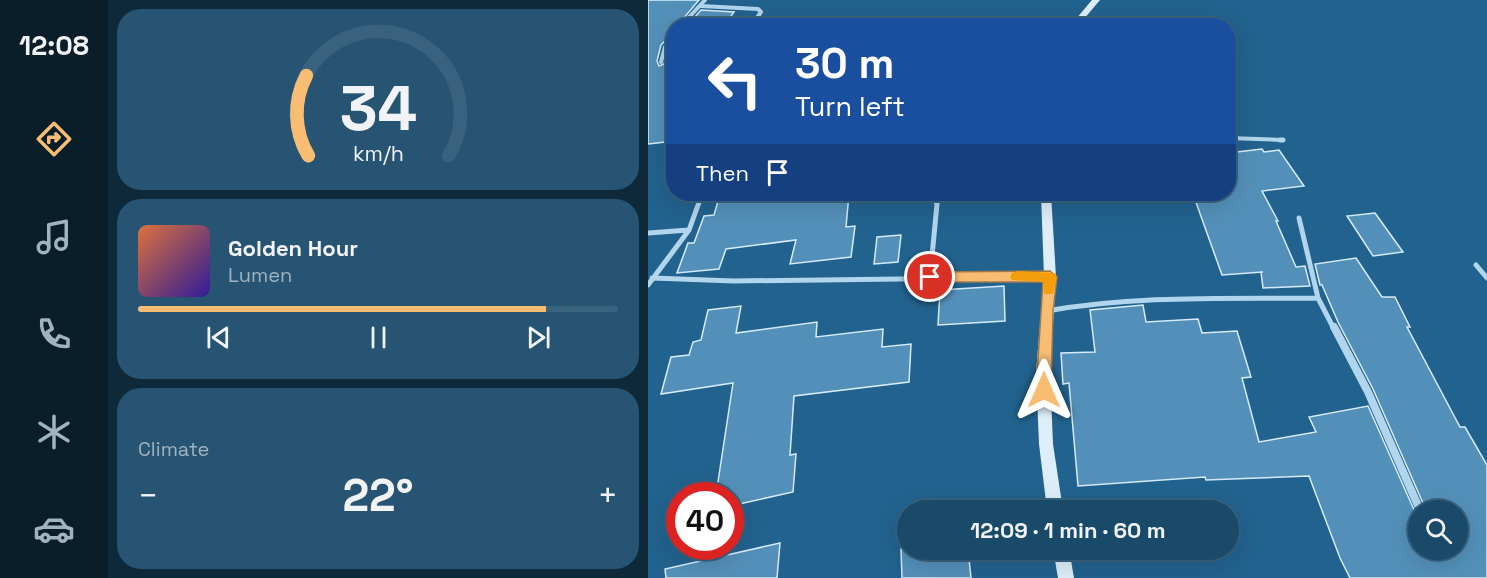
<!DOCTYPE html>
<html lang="en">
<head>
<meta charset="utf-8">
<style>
  :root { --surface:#1a4a6a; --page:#275472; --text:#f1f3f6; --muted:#9fb3c1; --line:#38627e; --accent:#f8bd73 }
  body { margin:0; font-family:"Space Grotesk",sans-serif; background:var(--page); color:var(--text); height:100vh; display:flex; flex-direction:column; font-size:22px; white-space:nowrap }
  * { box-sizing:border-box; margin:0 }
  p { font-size:20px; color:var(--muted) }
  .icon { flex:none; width:33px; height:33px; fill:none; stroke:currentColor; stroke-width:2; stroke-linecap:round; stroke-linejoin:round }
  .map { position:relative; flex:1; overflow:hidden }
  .details { display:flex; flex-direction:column; gap:9px; padding:9px; background:#0e293a; width:540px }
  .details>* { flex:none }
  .guide { position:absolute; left:18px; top:18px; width:570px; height:183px; border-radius:24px; box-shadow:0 6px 24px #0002,0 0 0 2px var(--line); background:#1a4fa0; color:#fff; overflow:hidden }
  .tools { position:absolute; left:760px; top:500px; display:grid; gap:12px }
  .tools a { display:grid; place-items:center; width:60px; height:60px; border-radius:50%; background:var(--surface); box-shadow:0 6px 24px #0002,0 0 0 2px var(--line); font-size:30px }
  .speed { position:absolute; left:18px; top:482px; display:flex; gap:12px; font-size:30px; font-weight:700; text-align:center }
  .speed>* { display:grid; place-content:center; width:78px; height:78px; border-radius:50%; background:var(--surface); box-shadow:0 6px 24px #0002,0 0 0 2px var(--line); line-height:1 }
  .speed .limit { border:9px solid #d22; background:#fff; color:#111 }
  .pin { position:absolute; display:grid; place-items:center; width:51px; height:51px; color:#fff; margin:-26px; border:3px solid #fff; border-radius:50%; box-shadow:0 2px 6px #0007 }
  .me { position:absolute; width:66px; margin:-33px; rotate:0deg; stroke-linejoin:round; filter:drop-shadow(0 0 4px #0008) }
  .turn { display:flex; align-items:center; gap:21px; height:126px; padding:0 30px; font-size:27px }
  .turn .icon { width:78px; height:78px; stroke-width:2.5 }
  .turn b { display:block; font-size:42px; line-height:51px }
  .then { display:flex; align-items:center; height:57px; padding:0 30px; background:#0003; gap:12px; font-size:22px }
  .big { font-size:45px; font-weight:700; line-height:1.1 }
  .details .widget { flex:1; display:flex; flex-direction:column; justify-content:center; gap:9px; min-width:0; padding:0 21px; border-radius:24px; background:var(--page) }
  .details .dial { align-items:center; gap:0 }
  .dial svg { height:156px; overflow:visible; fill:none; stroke:var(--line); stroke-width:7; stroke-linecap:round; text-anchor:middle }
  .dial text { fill:var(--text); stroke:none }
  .song { display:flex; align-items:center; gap:18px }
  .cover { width:72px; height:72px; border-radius:9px; background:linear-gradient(135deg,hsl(20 70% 55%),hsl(250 70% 35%)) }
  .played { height:6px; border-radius:3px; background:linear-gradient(90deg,var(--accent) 85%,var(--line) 85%) }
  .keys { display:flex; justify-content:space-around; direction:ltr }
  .heat { display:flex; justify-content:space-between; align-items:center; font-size:33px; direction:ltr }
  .trip { position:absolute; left:249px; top:500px; width:342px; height:60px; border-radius:30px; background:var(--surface); box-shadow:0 6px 24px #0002,0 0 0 2px var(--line); font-weight:700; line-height:60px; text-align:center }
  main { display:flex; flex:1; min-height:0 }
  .menu { display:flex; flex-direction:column; width:108px; justify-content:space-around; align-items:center; background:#0a1e2a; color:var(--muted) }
  .menu .icon { width:42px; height:42px }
  .menu .current { color:var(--accent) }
  .menu b { font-size:27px; color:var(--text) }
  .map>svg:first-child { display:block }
  .building { fill:#5390b9; stroke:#d6ebf9; stroke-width:1.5 }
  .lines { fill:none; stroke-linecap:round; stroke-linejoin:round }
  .street-far2 { stroke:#b1d5ec; stroke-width:4 }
  .street-far1 { stroke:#b1d5ec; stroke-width:5 }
  .street { stroke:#b1d5ec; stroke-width:8 }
  .secondary { fill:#ddeef9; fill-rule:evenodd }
  .route { fill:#f8bd73; stroke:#a17b4b; stroke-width:1.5 }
  .slow { fill:#f59e0b }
</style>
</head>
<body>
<main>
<nav class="menu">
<b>12:08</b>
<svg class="icon current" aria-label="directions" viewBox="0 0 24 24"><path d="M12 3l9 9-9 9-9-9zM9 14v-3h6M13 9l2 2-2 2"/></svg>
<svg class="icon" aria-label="music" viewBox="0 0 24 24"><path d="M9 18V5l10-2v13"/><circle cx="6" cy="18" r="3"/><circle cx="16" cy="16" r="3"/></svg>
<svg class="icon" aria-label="phone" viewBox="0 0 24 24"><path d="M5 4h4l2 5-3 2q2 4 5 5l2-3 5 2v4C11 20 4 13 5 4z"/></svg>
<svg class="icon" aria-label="climate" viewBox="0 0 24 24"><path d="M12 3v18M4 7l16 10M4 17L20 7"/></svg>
<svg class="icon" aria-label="car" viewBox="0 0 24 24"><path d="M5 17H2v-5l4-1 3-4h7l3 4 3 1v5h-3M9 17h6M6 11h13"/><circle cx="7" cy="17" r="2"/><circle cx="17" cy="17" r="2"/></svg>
</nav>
<section class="details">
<div class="widget dial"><svg viewBox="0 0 100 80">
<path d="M14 69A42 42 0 1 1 86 69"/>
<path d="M14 69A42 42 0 0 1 13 28" stroke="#f8bd73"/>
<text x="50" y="56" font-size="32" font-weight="700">34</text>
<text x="50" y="72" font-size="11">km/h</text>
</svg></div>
<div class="widget">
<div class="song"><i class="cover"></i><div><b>Golden Hour</b><p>Lumen</p></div></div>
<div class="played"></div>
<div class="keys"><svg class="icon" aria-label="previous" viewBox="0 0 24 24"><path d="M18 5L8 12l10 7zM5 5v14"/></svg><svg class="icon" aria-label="pause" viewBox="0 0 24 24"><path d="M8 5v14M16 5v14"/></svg><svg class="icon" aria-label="next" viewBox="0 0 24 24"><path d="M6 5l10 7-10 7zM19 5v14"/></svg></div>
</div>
<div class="widget"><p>Climate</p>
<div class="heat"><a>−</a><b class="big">22°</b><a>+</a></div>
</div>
</section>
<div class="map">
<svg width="839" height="578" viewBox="0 0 839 578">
  <rect width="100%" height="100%" fill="#22628e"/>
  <path class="building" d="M0,0H51L29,26H26V32L13,45L9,61L11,66L16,64L21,49L26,43V141L0,144Z
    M53,10L86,12L76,26H39Z
    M614,149L616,152L631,150L656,186L614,191L630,221H628L648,267L657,266L662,286L615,288L613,272H615L574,275L545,194H580V153Z
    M72,194H113L111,200L157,194H201L198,227L207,226L203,257L142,264L148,240L78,249L71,269L29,273L40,243H46L56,216L66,215Z
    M727,213L755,252L725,256L699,216Z
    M253,235L250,262L226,264L229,237Z
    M708,258L734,297H747L762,327H759L812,427H817L839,465V578H702L692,558L661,476L558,480L557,477L430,486L421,383L415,384L413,353L447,352L442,310L495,305L498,322L550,319L554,333L589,331L603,377L594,378L611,442L668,432L661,417L720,406L767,512L771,516V549H810V510H778L725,389L690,322L674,285H672L667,264Z
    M356,286L357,321L290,325L292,290Z
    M93,306L88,333L169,322L168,337L235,329L234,347L263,344L261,382L146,396L142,455L148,454L145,492L82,506V495H68L85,383L13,394L23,357L41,355L45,342L53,340L60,310Z
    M132,543L129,578H18L17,569Z
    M253,549H320L323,578H254Z"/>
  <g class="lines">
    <path class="street-far2" d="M53,6L110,9L113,12L103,26
      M33,26L57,0
      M13,62L17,47L26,36
      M580,138L635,140"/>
    <path class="street-far1" d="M632,140H635
      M651,218L670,298
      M0,233L41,230
      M828,265L839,278
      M282,277L289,204L283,194
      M4,278L86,281L402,277
      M0,285L41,230L54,194
      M399,311C489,295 579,299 670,298L686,329"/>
    <path class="street" d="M686,327L720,392L772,510"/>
    <path class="secondary" d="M444,0H452L430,26H422Z
      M393,194H403L408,277L402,372L405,444L415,510H399L391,444L388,372L396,277Z
      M405,549H421L426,578H410Z"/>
  </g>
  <path class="route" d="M402,271L409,277L405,311L403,390L401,395L396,397L390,395L388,390L395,282H282L275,277L282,272Z"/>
  <path class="slow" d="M369,271L407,273L409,277L405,294H396L395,282L364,280L362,277L364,273Z"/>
</svg>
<div class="tools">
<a><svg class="icon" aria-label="search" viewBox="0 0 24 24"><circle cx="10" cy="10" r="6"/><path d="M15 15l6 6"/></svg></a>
</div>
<div class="speed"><div class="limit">40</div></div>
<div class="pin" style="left:282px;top:277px;background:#d93025"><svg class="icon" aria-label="arrive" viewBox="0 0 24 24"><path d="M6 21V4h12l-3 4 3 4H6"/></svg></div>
<svg class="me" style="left:396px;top:390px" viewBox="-20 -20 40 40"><path d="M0-17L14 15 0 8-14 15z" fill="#f8bd73" stroke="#fff" stroke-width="4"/></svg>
<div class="trip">12:09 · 1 min · 60 m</div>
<div class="guide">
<div class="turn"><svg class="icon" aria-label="left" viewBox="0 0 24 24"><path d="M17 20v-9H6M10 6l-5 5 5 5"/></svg><div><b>30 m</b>Turn left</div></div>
<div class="then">Then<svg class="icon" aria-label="arrive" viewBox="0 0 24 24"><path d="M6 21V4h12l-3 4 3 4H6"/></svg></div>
</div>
</div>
</main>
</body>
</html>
